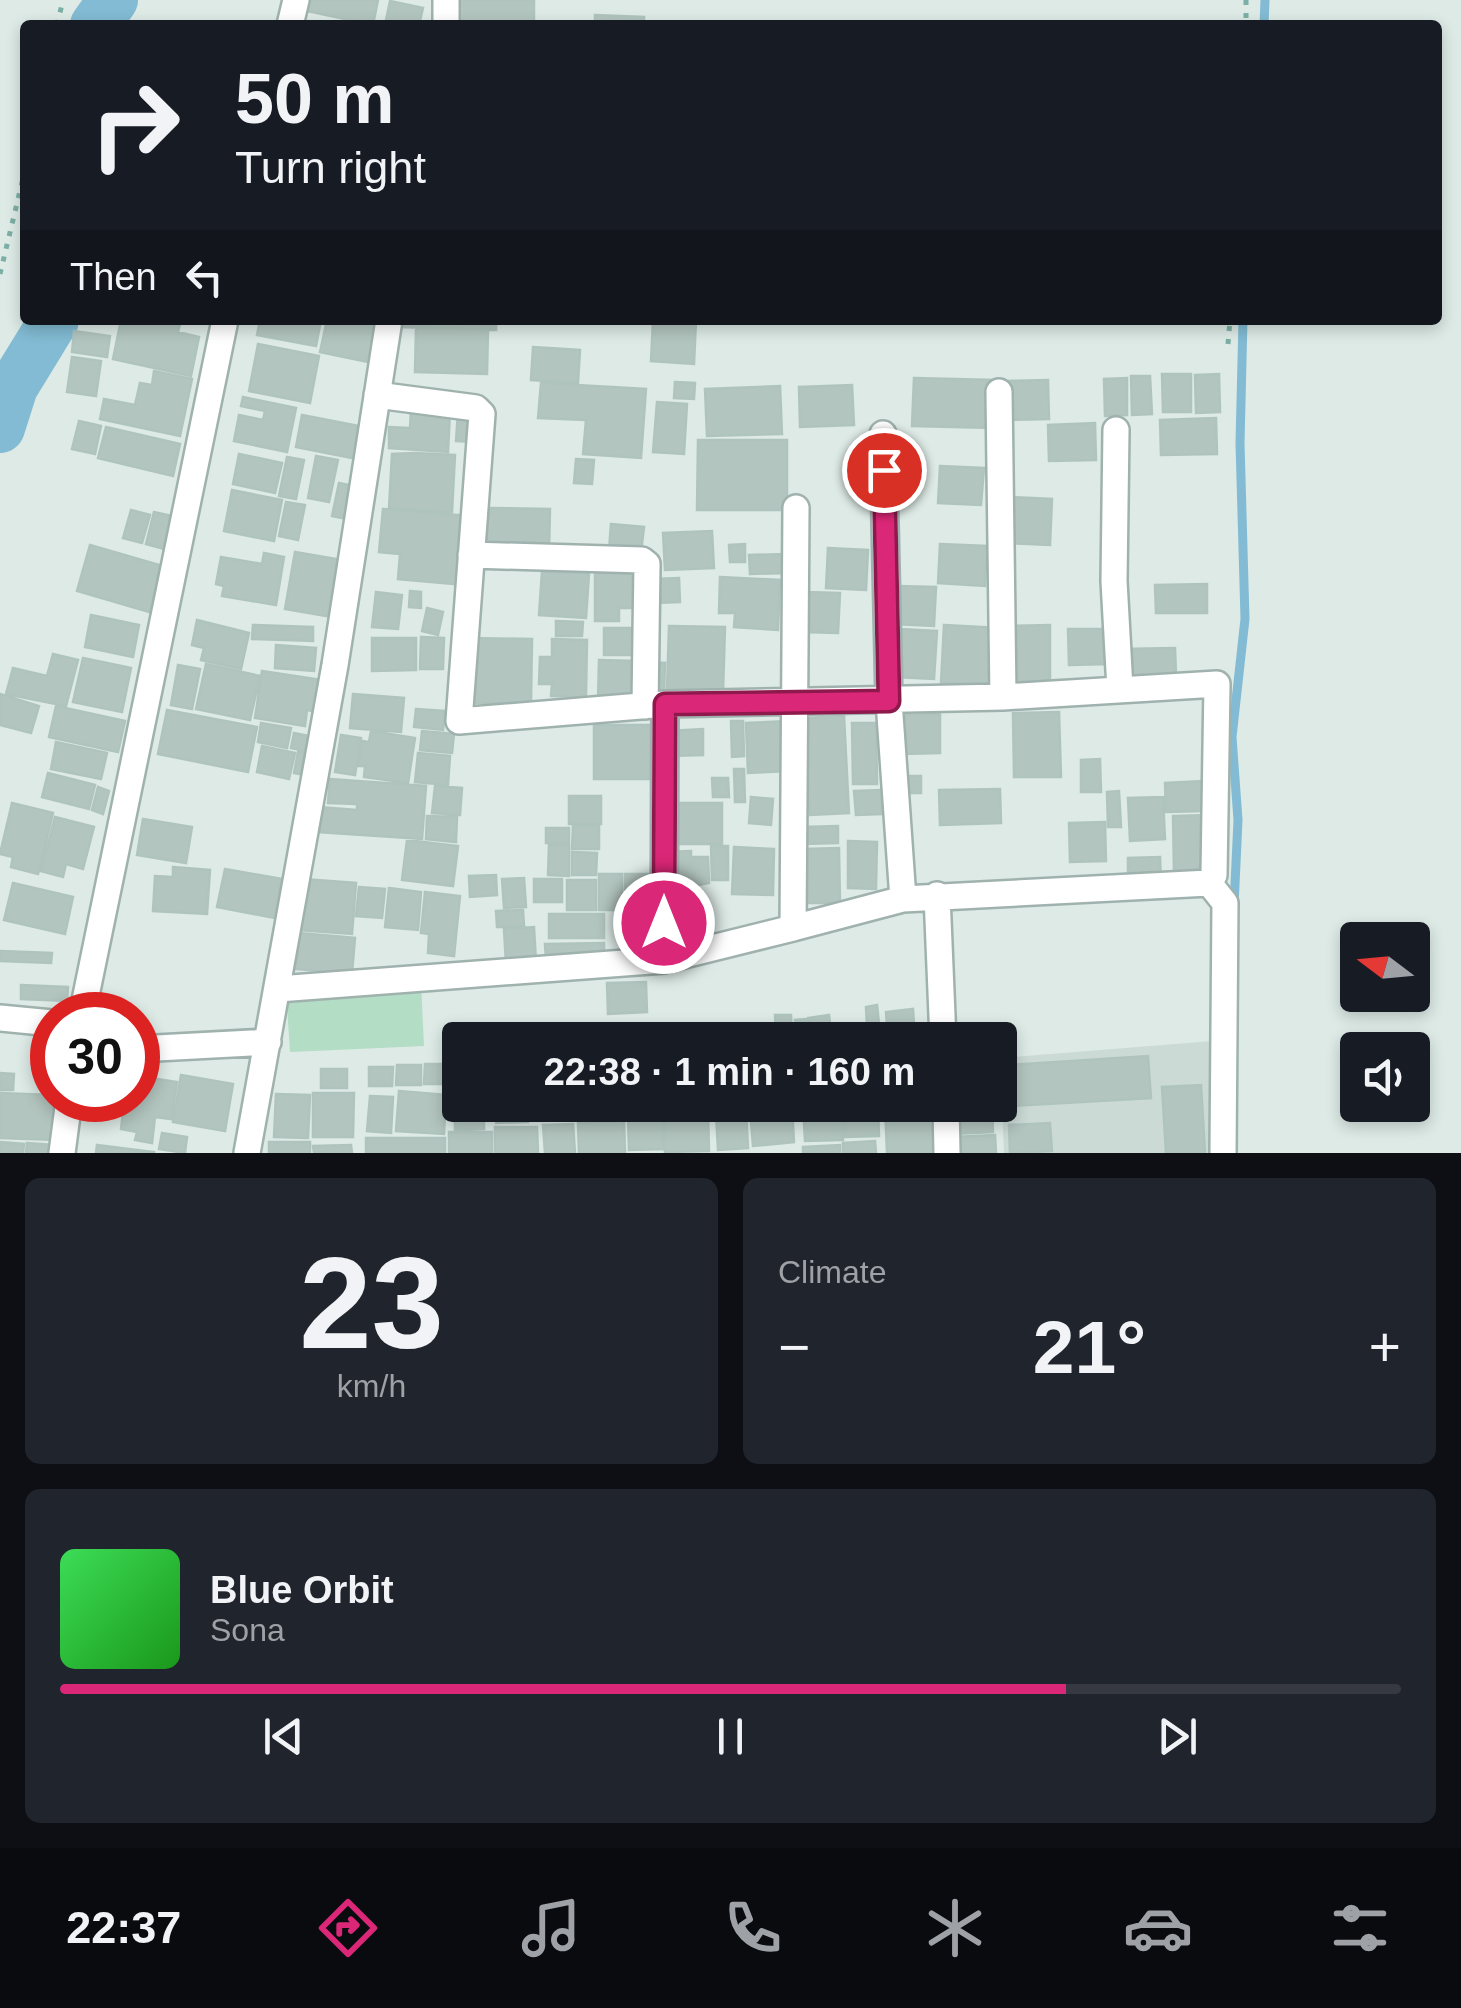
<!DOCTYPE html>
<html lang="en">
<head>
<meta charset="utf-8">
<style>
  :root { --surface:#171b24; --page:#20242c; --text:#f1f3f6; --muted:#9ea1a6; --line:#363941; --accent:#db2777 }
  body { margin:0; font-family:Helvetica,sans-serif; background:var(--page); color:var(--text); height:100vh; display:flex; flex-direction:column; font-size:38px; white-space:nowrap }
  * { box-sizing:border-box; margin:0 }
  p { font-size:32px; color:var(--muted) }
  .icon { flex:none; width:55px; height:55px; fill:none; stroke:currentColor; stroke-width:2; stroke-linecap:round; stroke-linejoin:round }
  .map { position:relative; height:1153px; overflow:hidden }
  .details { display:flex; flex-direction:column; gap:25px; padding:25px; background:#0d0f14; flex:1 }
  .details>* { flex:none }
  .top-card { position:absolute; left:20px; top:20px; width:1422px; height:305px; border-radius:10px; box-shadow:0 5px 15px #0003; background:#171b24; color:var(--text); overflow:hidden }
  .needle { width:65px; rotate:286deg }
  .fabs { position:absolute; left:1340px; top:922px; display:grid; gap:20px }
  .fabs a { display:grid; place-items:center; width:90px; height:90px; border-radius:10px; background:var(--surface); box-shadow:0 5px 15px #0003; font-size:50px }
  .speed { position:absolute; left:30px; top:992px; display:flex; gap:20px; font-size:50px; font-weight:700; text-align:center }
  .speed>* { display:grid; place-content:center; width:130px; height:130px; border-radius:50%; background:var(--surface); box-shadow:0 5px 15px #0003; line-height:1 }
  .speed .limit { border:15px solid #d22; background:#fff; color:#111 }
  .pin { position:absolute; display:grid; place-items:center; width:85px; height:85px; color:#fff; margin:-42px; border:5px solid #fff; border-radius:50%; box-shadow:0 2px 10px #0007 }
  .me { position:absolute; width:110px; margin:-55px; rotate:0deg; stroke-linejoin:round; filter:drop-shadow(0 0 8px #0008) }
  .turn { display:flex; align-items:center; gap:35px; height:210px; padding:0 50px; font-size:45px }
  .turn .icon { width:130px; height:130px; stroke-width:2.5 }
  .turn b { display:block; font-size:70px; line-height:85px }
  .then { display:flex; align-items:center; height:95px; padding:0 50px; background:#0003; gap:20px; font-size:38px }
  .big { font-size:75px; font-weight:700; line-height:1.1 }
  .details .card { flex:1; display:flex; flex-direction:column; justify-content:center; gap:15px; min-width:0; padding:0 35px; border-radius:15px; background:var(--page) }
  .details .dial { align-items:center; gap:0 }
  .dial b { font-size:130px; line-height:1 }
  .song { display:flex; align-items:center; gap:30px }
  .cover { width:120px; height:120px; border-radius:15px; background:linear-gradient(135deg,hsl(130 70% 55%),hsl(120 70% 35%)) }
  .played { height:10px; border-radius:5px; background:linear-gradient(90deg,var(--accent) 75%,var(--line) 75%) }
  .keys { display:flex; justify-content:space-around; direction:ltr }
  .heat { display:flex; justify-content:space-between; align-items:center; font-size:55px; direction:ltr }
  .details .tiles { flex:1; display:grid; gap:25px; grid-template-columns:1fr 1fr }
  .card:last-child { grid-column:span 2 }
  .trip { position:absolute; left:442px; top:1022px; width:575px; height:100px; border-radius:10px; background:var(--surface); box-shadow:0 5px 15px #0003; font-weight:700; line-height:100px; text-align:center }
  .dock { display:flex; height:160px; justify-content:space-around; align-items:center; background:#090b0e; color:var(--muted) }
  .dock .icon { width:70px; height:70px }
  .dock .active { color:var(--accent) }
  .dock b { font-size:45px; color:var(--text) }
  .map>svg:first-child { display:block }
  .built { fill:#cbdad5 }
  .green { fill:#b4ddc5 }
  .lines { fill:none; stroke-linecap:round; stroke-linejoin:round }
  .stream { stroke:#82bbd3; stroke-width:9 }
  .river { stroke:#82bbd3; stroke-width:50 }
  .building { fill:#b3c5bf; stroke:#b0c4be; stroke-width:2.5 }
  .minor-casing { stroke:#a0b2ae; stroke-width:30 }
  .path { stroke:#7cafa6; stroke-width:5; stroke-dasharray:5 8; stroke-linecap:butt }
  .minor { stroke:#fff; stroke-width:25 }
  .route-casing { stroke:#8e194d; stroke-width:25 }
  .route { stroke:#db2777; stroke-width:18 }
</style>
</head>
<body>
<div class="map">
<svg width="1461" height="1153" viewBox="0 0 1461 1153">
  <rect width="100%" height="100%" fill="#ddeae6"/>
  <path class="built" d="M1213,1041V1153H1004L1000,1058Z"/>
  <path class="green" d="M421,983L424,1046L290,1052L286,990Z"/>
  <g class="lines">
    <path class="stream" d="M1264,25L1265,0
      M1234,906L1238,820L1232,737L1245,619L1240,443L1243,320"/>
    <path class="river" d="M95,25L113,0
      M0,428L13,387L54,320"/>
  </g>
  <path class="building" d="M309,0H378L373,25L307,11Z
    M456,0H534V25H456Z
    M390,1L423,8L419,25H385Z
    M595,15L644,17V25H595Z
    M121,320H181L178,332L199,337L191,376L113,359Z
    M260,320H321L316,346L257,335Z
    M327,320H376L368,362L320,352Z
    M400,320H496V330L399,327Z
    M653,320H696L694,364L651,361Z
    M416,327L488,330L487,374L415,372Z
    M74,331L110,336L107,357L72,352Z
    M258,344L319,356L310,403L249,391Z
    M533,347L580,350L578,383L531,380Z
    M72,357L101,361L96,396L67,392Z
    M154,371L192,379L180,436L100,419L104,399L135,405L140,383L152,385Z
    M1162,374H1191V412H1163Z
    M1219,374L1220,412L1196,413L1195,375Z
    M1131,376H1150L1152,414L1132,415Z
    M914,378L995,380L994,428L912,426Z
    M1127,378V415L1105,416L1104,379Z
    M1048,380L1049,419L1003,420L1002,381Z
    M675,382L695,383L694,399L674,398Z
    M541,383L646,389L641,458L583,454L586,420L538,418Z
    M852,385L854,425L800,427L799,387Z
    M780,386L782,434L707,436L705,389Z
    M243,397L296,408L287,452L234,441L239,415L263,420L265,411L241,406Z
    M657,402L687,404L684,454L653,452Z
    M411,409L450,411L448,452L389,448V427L410,428Z
    M458,412L476,413L475,442L456,441Z
    M302,415L364,427L357,459L296,447Z
    M1216,418L1217,454L1161,455L1160,420Z
    M79,421L101,426L95,454L72,449Z
    M1095,423L1096,460L1049,461L1048,425Z
    M106,427L180,444L173,476L98,458Z
    M698,440H787V510H697Z
    M898,449L912,450L911,466H897Z
    M415,453L455,455L452,512L389,508L392,454Z
    M239,454L282,463L275,493L233,484Z
    M316,456L338,460L329,502L308,498Z
    M287,457L304,460L296,499L279,496Z
    M576,459L594,460L592,484L574,483Z
    M940,466L984,468L981,505L938,503Z
    M339,483L359,487L352,520L332,516Z
    M232,490L282,500L274,541L224,531Z
    M1009,497L1052,499L1050,545L1007,543Z
    M286,502L305,505L298,540L279,536Z
    M488,508L550,509L549,552L487,551Z
    M383,509L469,516L464,585L398,579L400,554L379,552Z
    M131,510L150,515L142,543L123,538Z
    M154,512L176,517L168,550L146,544Z
    M611,524L644,527L641,553L609,550Z
    M712,531L714,568L665,570L663,533Z
    M745,544V562H730L729,545Z
    M940,544L987,546L985,586L938,583Z
    M90,545L163,566L149,612L77,591Z
    M828,548L868,550L866,590L826,588Z
    M295,552L342,560L332,617L285,609Z
    M264,553L284,557L276,605L222,596L224,586L216,584L221,557L262,564Z
    M786,554L787,573L750,574L749,555Z
    M542,572L589,574L586,618L539,615Z
    M595,573H640V608H619V621H595Z
    M720,577L780,580L778,630L734,627L735,613H719Z
    M679,578L680,602L655,603L654,579Z
    M1207,584V613H1156L1155,585Z
    M896,586L936,587L934,626L894,624Z
    M410,591L421,592V608L409,607Z
    M376,592L402,595L398,629L372,627Z
    M804,592L840,593L838,633L802,632Z
    M427,608L443,612L438,635L422,631Z
    M91,615L139,625L133,657L85,647Z
    M197,620L249,633L241,669L201,660L204,648L192,645Z
    M556,621L583,622L582,636H556Z
    M253,625L313,627V641L252,639Z
    M944,625L999,628L997,686L941,683Z
    M1050,625V682L1011,683L1010,626Z
    M669,626L725,627L723,692L667,691Z
    M604,628H636L635,655H604Z
    M899,629L937,631L934,679L896,677Z
    M1068,629H1110L1111,664L1069,665Z
    M421,637L444,638L443,669H420Z
    M372,638H416V670L372,671Z
    M472,638L532,639L531,703H471Z
    M552,639L587,640L586,697L551,696L552,684H539L540,657H552Z
    M276,645L316,648L314,671L275,668Z
    M1175,648L1176,675L1122,677V649Z
    M53,654L78,660L66,706L6,694L13,668L47,676Z
    M83,658L131,668L122,712L73,702Z
    M599,660L637,661V701L598,700Z
    M649,662L665,663L664,693H648Z
    M206,664L260,676L250,720L196,709Z
    M178,665L200,669L192,709L171,705Z
    M262,671L322,680L318,712L307,710L305,726L255,718Z
    M0,694L39,706L31,733L0,725Z
    M353,694L404,698L401,732L350,728Z
    M56,706L125,721L118,752L49,737Z
    M416,709L445,711L443,730L414,727Z
    M167,710L257,727L248,772L158,754Z
    M1059,712L1061,777H1014L1013,713Z
    M940,714V753L903,754L902,715Z
    M844,716L849,813L810,815L805,718Z
    M731,721H743L744,756L732,757Z
    M788,721L790,771L748,773L746,723Z
    M261,723L291,728L287,748L258,742Z
    M852,723H876L877,784H853Z
    M594,725H651V779H594Z
    M703,729V755L670,756L669,731Z
    M371,731L415,738L408,783L364,777L365,766H358L362,741L369,742Z
    M422,731L454,734L452,753L420,750Z
    M294,733L314,737L311,752L291,748Z
    M341,735L361,738L355,775L335,772Z
    M56,742L107,753L101,779L51,769Z
    M262,746L295,753L289,779L257,772Z
    M298,752L314,755L309,776L294,773Z
    M418,753L450,756L448,785L415,782Z
    M1100,759L1101,792H1081V760Z
    M734,769H744L745,802H735Z
    M48,773L95,785L89,809L42,797Z
    M898,776H921V793H898Z
    M712,778H728L729,797H713Z
    M330,779L426,786L422,839L318,832L320,807L357,810V804L328,803Z
    M1203,781L1204,811L1166,812L1165,783Z
    M435,786L462,788L460,815L432,813Z
    M98,787L109,791L103,814L92,810Z
    M1000,789L1001,823L940,825L939,790Z
    M881,790L882,814L856,815L854,791Z
    M1119,791L1121,827H1108L1107,792Z
    M569,796H601V824H569Z
    M751,797L773,799L771,825L749,823Z
    M1163,797L1165,839L1130,841L1128,798Z
    M12,803L53,813L38,874L11,867L13,857L0,854Z
    M678,803H722V844H678Z
    M1212,815V874H1174L1173,816Z
    M427,816L457,817L456,842L426,839Z
    M55,817L94,827L83,869L66,864L63,877L41,871Z
    M143,819L192,827L186,863L137,855Z
    M1105,822L1106,861L1070,862L1069,823Z
    M599,825V849H572L573,826Z
    M838,826V843L804,844L803,827Z
    M546,828H569V843H546Z
    M407,840L458,846L453,886L402,880Z
    M848,841L877,842L876,889L848,888Z
    M549,845H569V876L548,875Z
    M711,846H728V880H712Z
    M734,847L774,849L773,895L732,894Z
    M839,848L840,903H804V849Z
    M691,851V857H708L709,883L666,891L665,852Z
    M572,852L597,853L596,875H572Z
    M1160,857L1161,883L1128,884V858Z
    M173,867L210,870L207,914L153,911L155,876L173,877Z
    M225,869L282,879L275,918L217,907Z
    M599,874H622V910H599Z
    M625,874H653V908H625Z
    M496,875L497,895L470,897L469,876Z
    M524,878L526,907L504,908L502,879Z
    M303,879L356,883L352,934L299,930Z
    M534,879H562V902H534Z
    M567,880H596V910H567Z
    M13,883L73,897L65,934L4,920Z
    M359,887L385,889L382,918L356,916Z
    M389,888L421,892L418,930L385,927Z
    M425,892L460,896L454,956L428,953L429,934L421,933Z
    M523,910L524,926L497,927L496,911Z
    M549,914H604V938H549Z
    M534,927L536,962L506,964L504,929Z
    M299,933L355,938L352,973L296,969Z
    M604,943V960L546,961L545,944Z
    M0,951L52,953L51,963L0,961Z
    M646,982L647,1012L608,1014L607,983Z
    M21,985L68,987L67,1001L21,999Z
    M877,1005L879,1024L867,1026L866,1007Z
    M913,1009L914,1024L887,1026L886,1012Z
    M775,1015H791L792,1037L776,1038Z
    M829,1015L831,1032L810,1035L808,1018Z
    M806,1019L807,1035L797,1036L795,1020Z
    M1148,1056L1151,1098L1010,1106L1007,1065Z
    M425,1064H445V1084H424Z
    M397,1065H421V1085H396Z
    M369,1067H393L392,1086H369Z
    M321,1069H347V1088H321Z
    M0,1073L14,1074L13,1090H0Z
    M181,1075L233,1084L225,1131L173,1122Z
    M138,1076L177,1082L171,1119L155,1117L152,1143L135,1140L137,1132L121,1129L123,1112L114,1111L116,1100H138Z
    M1201,1085L1205,1153H1166L1162,1087Z
    M399,1091L446,1095L444,1134L396,1131Z
    M0,1093L52,1095L57,1100L56,1140L0,1138Z
    M313,1093H354L353,1137H313Z
    M276,1094L310,1095L308,1138L274,1137Z
    M454,1095H460V1105H484V1129L455,1130Z
    M370,1096L393,1097L391,1133L367,1131Z
    M495,1105H527L528,1122L496,1123Z
    M543,1105H577L578,1119L543,1121Z
    M580,1105H626V1116L581,1118Z
    M630,1105H665L666,1112L630,1113Z
    M669,1105H710V1108L669,1110Z
    M803,1105H842L843,1140L805,1141Z
    M844,1105H878L879,1136L845,1137Z
    M885,1105H932L934,1153H887Z
    M953,1105H992L993,1132L954,1134Z
    M792,1106L794,1142L753,1146L750,1109Z
    M708,1111L709,1151L665,1152L664,1113Z
    M746,1111L748,1148L718,1150L716,1113Z
    M662,1114L663,1149L629,1150L628,1116Z
    M624,1121L625,1153H579L578,1123Z
    M1050,1123L1052,1151L1010,1153L1009,1125Z
    M573,1124L575,1153H545L543,1125Z
    M495,1127H537L538,1153H495Z
    M449,1132H492V1153H449Z
    M162,1133L187,1137L185,1153L159,1149Z
    M995,1135L996,1153H955L954,1137Z
    M366,1138H445V1153H366Z
    M875,1141L876,1153H843V1143Z
    M0,1142L24,1144L23,1153H0Z
    M269,1142H310V1153H269Z
    M27,1143L53,1145L52,1153H26Z
    M97,1145L154,1152V1153H96Z
    M351,1145L352,1153H314L313,1146Z
    M840,1145V1153H803V1147Z"/>
  <g class="lines">
    <defs>
      <path id="minor" d="M290,25L296,0
        M446,25V0
        M999,392L1003,697
        M1116,430L1114,581L1120,689
        M471,555L642,560L647,564L645,706
        M665,704L1003,697L1217,684L1214,875L1209,883L903,899
        M1209,883L1225,903L1223,1153
        M937,895L943,1040
        M793,928L903,899L889,701L883,434
        M664,960L793,928L796,508
        M278,989L664,960L665,704L459,721L482,414L476,408L377,395
        M82,1015L225,320
        M0,1018L52,1023
        M138,1049L268,1042
        M946,1105L947,1153
        M62,1153L69,1100
        M247,1153L335,665L389,320"/>
    </defs>
    <use href="#minor" class="minor-casing"/>
    <path class="path" d="M1246,0V25
      M57,25L63,0
      M0,274L25,170
      M1228,344L1230,320"/>
    <use href="#minor" class="minor"/>
  </g>
  <g class="lines">
    <defs>
      <path id="route" d="M664,923L665,704L889,701L884,470"/>
    </defs>
    <use href="#route" class="route-casing"/>
    <use href="#route" class="route"/>
  </g>
</svg>
<div class="fabs">
<a><svg class="needle" viewBox="-14 -14 28 28"><path d="M0-13l5 13h-10z" fill="#e53935"/><path d="M0 13l5-13h-10z" fill="#9ea1a6"/></svg></a>
<a><svg class="icon" aria-label="sound" viewBox="0 0 24 24"><path d="M4 9h4l5-4v14l-5-4H4zM17 9q2 3 0 6"/></svg></a>
</div>
<div class="speed"><div class="limit">30</div></div>
<div class="pin" style="left:884px;top:470px;background:#d93025"><svg class="icon" aria-label="arrive" viewBox="0 0 24 24"><path d="M6 21V4h12l-3 4 3 4H6"/></svg></div>
<svg class="me" style="left:664px;top:923px" viewBox="-20 -20 40 40"><circle r="17" fill="#db2777" stroke="#fff" stroke-width="3"/><path d="M0-11L8 9 0 5-8 9z" fill="#fff"/></svg>
<div class="trip">22:38 · 1 min · 160 m</div>
<div class="top-card">
<div class="turn"><svg class="icon" aria-label="right" viewBox="0 0 24 24"><path d="M7 20v-9h11M14 6l5 5-5 5"/></svg><div><b>50 m</b>Turn right</div></div>
<div class="then">Then<svg class="icon" aria-label="left" viewBox="0 0 24 24"><path d="M17 20v-9H6M10 6l-5 5 5 5"/></svg></div>
</div>
</div>
<section class="details">
<div class="tiles">
<div class="card dial"><b>23</b><p>km/h</p></div>
<div class="card"><p>Climate</p>
<div class="heat"><a>−</a><b class="big">21°</b><a>+</a></div>
</div>
<div class="card">
<div class="song"><i class="cover"></i><div><b>Blue Orbit</b><p>Sona</p></div></div>
<div class="played"></div>
<div class="keys"><svg class="icon" aria-label="previous" viewBox="0 0 24 24"><path d="M18 5L8 12l10 7zM5 5v14"/></svg><svg class="icon" aria-label="pause" viewBox="0 0 24 24"><path d="M8 5v14M16 5v14"/></svg><svg class="icon" aria-label="next" viewBox="0 0 24 24"><path d="M6 5l10 7-10 7zM19 5v14"/></svg></div>
</div>
</div>
</section>
<nav class="dock">
<b>22:37</b>
<svg class="icon active" aria-label="directions" viewBox="0 0 24 24"><path d="M12 3l9 9-9 9-9-9zM9 14v-3h6M13 9l2 2-2 2"/></svg>
<svg class="icon" aria-label="music" viewBox="0 0 24 24"><path d="M9 18V5l10-2v13"/><circle cx="6" cy="18" r="3"/><circle cx="16" cy="16" r="3"/></svg>
<svg class="icon" aria-label="phone" viewBox="0 0 24 24"><path d="M5 4h4l2 5-3 2q2 4 5 5l2-3 5 2v4C11 20 4 13 5 4z"/></svg>
<svg class="icon" aria-label="climate" viewBox="0 0 24 24"><path d="M12 3v18M4 7l16 10M4 17L20 7"/></svg>
<svg class="icon" aria-label="car" viewBox="0 0 24 24"><path d="M5 17H2v-5l4-1 3-4h7l3 4 3 1v5h-3M9 17h6M6 11h13"/><circle cx="7" cy="17" r="2"/><circle cx="17" cy="17" r="2"/></svg>
<svg class="icon" aria-label="filters" viewBox="0 0 24 24"><path d="M4 7h16M4 17h16"/><circle cx="9" cy="7" r="2"/><circle cx="15" cy="17" r="2"/></svg>
</nav>
</body>
</html>
